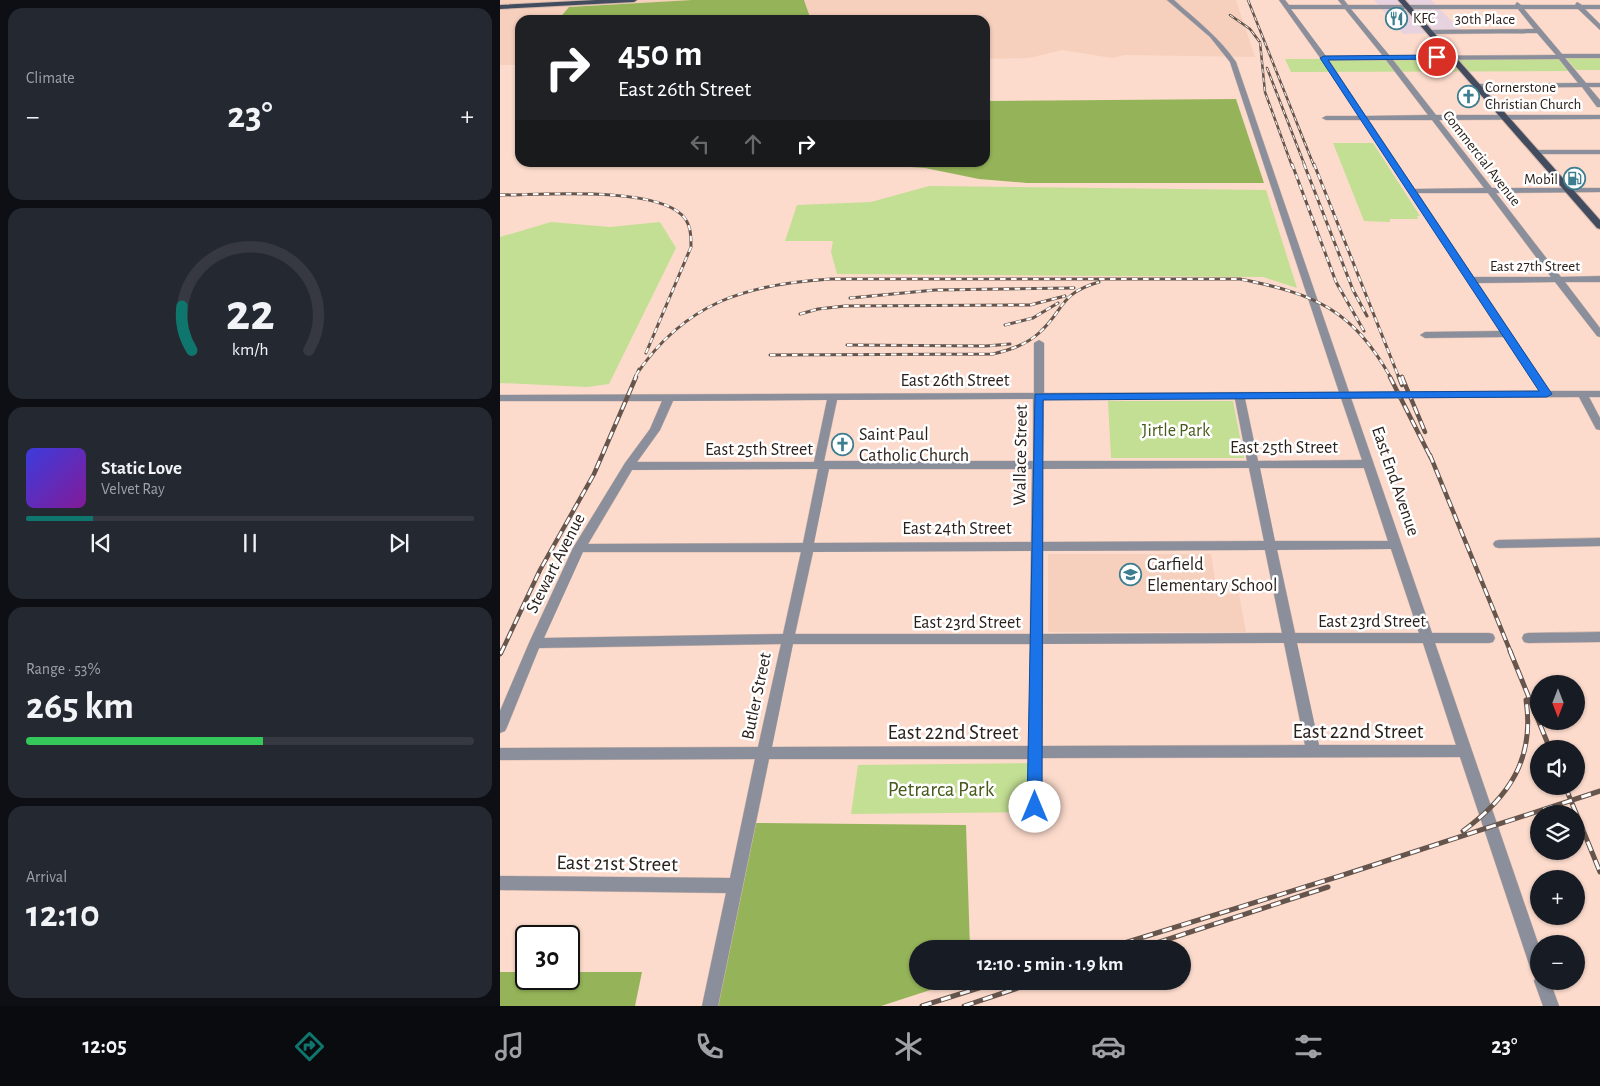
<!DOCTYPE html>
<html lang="en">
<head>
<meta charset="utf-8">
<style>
  :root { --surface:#171b24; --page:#242831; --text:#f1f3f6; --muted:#9ea1a6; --line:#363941; --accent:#0f766e }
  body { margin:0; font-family:"Alegreya Sans",sans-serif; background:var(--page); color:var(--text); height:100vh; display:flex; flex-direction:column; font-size:19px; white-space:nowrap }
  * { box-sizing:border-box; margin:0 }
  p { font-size:16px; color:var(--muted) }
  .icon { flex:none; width:28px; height:28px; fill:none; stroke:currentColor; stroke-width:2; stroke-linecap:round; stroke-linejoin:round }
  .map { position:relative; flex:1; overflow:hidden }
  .details { display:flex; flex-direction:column; gap:8px; padding:8px; background:#0d0f14; width:500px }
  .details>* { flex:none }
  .hud { position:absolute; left:15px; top:15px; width:475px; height:152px; border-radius:15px; box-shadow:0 1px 4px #0004; background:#202124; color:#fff; overflow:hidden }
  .needle { width:32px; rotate:180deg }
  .fabs { position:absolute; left:1030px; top:675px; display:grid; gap:10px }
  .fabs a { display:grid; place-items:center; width:55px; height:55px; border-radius:50%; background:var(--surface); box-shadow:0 1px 4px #0004; font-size:25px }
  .speed { position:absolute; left:15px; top:925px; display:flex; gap:10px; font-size:25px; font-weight:700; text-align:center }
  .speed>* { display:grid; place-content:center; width:65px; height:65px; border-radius:50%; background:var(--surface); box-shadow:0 1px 4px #0004; line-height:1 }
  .speed .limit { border:2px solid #111; border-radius:8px; background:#fff; color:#111 }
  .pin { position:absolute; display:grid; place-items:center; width:42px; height:42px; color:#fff; margin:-21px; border:2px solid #fff; border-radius:50%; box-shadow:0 1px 5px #0007 }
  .me { position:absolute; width:55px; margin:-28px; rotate:0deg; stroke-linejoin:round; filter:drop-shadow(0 0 4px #0008) }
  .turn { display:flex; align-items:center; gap:18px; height:105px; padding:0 20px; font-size:22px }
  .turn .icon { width:65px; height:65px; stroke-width:2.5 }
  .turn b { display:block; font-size:35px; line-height:42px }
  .lanes { display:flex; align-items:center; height:48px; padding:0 20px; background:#0003; justify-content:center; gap:25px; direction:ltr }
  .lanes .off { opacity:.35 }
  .big { font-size:38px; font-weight:700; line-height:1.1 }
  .details .tile { flex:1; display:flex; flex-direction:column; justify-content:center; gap:8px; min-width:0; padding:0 18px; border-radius:15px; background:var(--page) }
  .details .dial { align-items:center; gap:0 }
  .dial svg { height:130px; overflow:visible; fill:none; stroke:var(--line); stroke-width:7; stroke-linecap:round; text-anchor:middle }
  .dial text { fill:var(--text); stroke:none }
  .song { display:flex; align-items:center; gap:15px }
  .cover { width:60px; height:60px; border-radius:8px; background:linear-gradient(135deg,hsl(240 70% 55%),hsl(290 70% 35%)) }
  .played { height:5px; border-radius:2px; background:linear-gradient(90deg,var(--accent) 15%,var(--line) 15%) }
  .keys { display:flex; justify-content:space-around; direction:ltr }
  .heat { display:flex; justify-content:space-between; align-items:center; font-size:28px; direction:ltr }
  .charge { height:8px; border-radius:4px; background:linear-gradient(90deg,#34c759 53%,var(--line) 0) }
  .trip { position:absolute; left:409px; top:940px; width:282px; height:50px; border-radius:25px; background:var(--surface); box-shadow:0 1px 4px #0004; font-weight:700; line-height:50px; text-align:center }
  .tabs { display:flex; height:80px; justify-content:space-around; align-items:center; background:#090b0e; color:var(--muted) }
  .tabs .icon { width:35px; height:35px }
  .tabs .selected { color:var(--accent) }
  .tabs b { font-size:22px; color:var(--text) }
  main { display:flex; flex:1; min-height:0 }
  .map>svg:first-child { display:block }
  .commercial { fill:#e7d2e0 }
  .built { fill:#f7cfbd }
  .green { fill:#c3df93 }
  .forest { fill:#95b459 }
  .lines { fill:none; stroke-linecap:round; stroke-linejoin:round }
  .minor-casing { stroke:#d6b9ac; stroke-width:1 }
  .major-casing { stroke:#d6b9ac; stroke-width:2 }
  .minor { fill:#8a8f9b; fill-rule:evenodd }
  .major { fill:#434b5f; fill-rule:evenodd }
  .rail-far3-casing { stroke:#66554c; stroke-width:2.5 }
  .rail-far2-casing { stroke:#66554c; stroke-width:3 }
  .rail-far1-casing { stroke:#66554c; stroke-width:4.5 }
  .rail-casing { stroke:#66554c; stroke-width:5 }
  .rail-far3 { stroke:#fff; stroke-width:1; stroke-dasharray:4.5; stroke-linecap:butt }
  .rail-far2 { stroke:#fff; stroke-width:2; stroke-dasharray:5.5; stroke-linecap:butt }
  .rail-far1 { stroke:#fff; stroke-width:2.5; stroke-dasharray:8; stroke-linecap:butt }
  .rail { stroke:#fff; stroke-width:3; stroke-dasharray:10; stroke-linecap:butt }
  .route { fill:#1a73e8; stroke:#114b97 }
  .labels { text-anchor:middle; stroke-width:5; stroke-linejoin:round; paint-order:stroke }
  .far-poi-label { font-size:15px; fill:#2b201a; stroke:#fff; text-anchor:start }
  .far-street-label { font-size:15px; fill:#2b201a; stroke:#fff }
  .street-label { font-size:18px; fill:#2b201a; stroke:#fff }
  .park-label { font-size:18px; fill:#475b1b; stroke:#fff }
  .poi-label { font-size:18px; fill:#2b201a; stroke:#fff; text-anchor:start }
  .near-street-label { font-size:21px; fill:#2b201a; stroke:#fff }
  .near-park-label { font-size:21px; fill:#475b1b; stroke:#fff }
</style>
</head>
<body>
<main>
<section class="details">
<div class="tile"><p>Climate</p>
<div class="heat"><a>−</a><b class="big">23°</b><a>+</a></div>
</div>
<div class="tile dial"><svg viewBox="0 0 100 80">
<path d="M14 69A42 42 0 1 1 86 69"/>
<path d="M14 69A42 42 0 0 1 8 42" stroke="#0f766e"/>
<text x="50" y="56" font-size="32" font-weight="700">22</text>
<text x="50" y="72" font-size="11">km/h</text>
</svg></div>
<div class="tile">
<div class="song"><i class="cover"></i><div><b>Static Love</b><p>Velvet Ray</p></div></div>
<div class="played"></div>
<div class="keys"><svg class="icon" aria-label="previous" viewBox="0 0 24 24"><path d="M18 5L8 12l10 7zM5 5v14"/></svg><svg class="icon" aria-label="pause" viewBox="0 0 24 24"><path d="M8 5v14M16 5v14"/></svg><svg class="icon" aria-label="next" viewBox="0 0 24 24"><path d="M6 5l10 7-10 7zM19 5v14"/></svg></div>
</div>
<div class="tile"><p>Range · 53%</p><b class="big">265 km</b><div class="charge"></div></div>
<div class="tile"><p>Arrival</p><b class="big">12:10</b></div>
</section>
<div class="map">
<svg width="1100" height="1006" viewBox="0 0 1100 1006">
  <rect width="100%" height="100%" fill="#fcdbcc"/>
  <path class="commercial" d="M874,0H931L962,32L903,34Z"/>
  <path class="built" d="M0,0H192L69,7L58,20H20V65H0Z
    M304,0H736L755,57L625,55L612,58L562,50L529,58L485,59V20H311Z
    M548,554H711L717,594H739L746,632H548Z"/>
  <path class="green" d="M1100,57V70H1076L1066,58Z
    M1059,58L1068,71L791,72L785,59Z
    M833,143H873L920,216H917L918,219H890V222L864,221Z
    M429,186L766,190L797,288L763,277L337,274L331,252L333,241H285L297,205L371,202Z
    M51,222L110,227L160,222L176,248L109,384L87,387L0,383V237Z
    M608,401H733L744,458H611Z
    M532,763L530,812L351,814L358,765Z"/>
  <path class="forest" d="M192,0H304L311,20H58L69,7Z
    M736,99L764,183H527L479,179L425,168L355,163L485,162V101Z
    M256,823L466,825L470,949H418V981H458L381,1006H218Z
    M0,972H26V979H69V972H142L135,1006H0Z"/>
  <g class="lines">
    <defs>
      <path id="minor" d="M667,0H674C696,20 719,37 736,62L849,392L1040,391L1004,337L925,338L920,335L925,332L1001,331L862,120H826L822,118L826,116H859L821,59L779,0H785L789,5H842L838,0H844L848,5H1015L1017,2L1021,5H1075L1077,2L1082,5H1100V9H1085L1100,24V30L1078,9H1024L1062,54H1100V58H1065L1086,83H1100V87H1089L1100,100V107H1097L1082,87L977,88L974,86L977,84L1078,83L1059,59L893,60L936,115H1100V119L939,120L992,188H1100V192L996,193L1061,277L1100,276V282H1065L1100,328V337L1097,336L1055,282L978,283L1050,391H1100V397H1089L1100,418V430L1096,429L1079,397L851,398L932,633H989L993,634L995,638L993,642L989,643H935L1039,946V981H1050L1059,1006H1043L1034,981L1036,977L1031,970L960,757L542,758V807L540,812L535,814L530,812L528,807V759H269L218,1006H202L226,893L0,890V876L230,878L255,759L0,760V748L258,747L281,644L39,648L7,727L5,731L0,733V711L29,643L73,548L125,463L150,429L162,401H0V395L534,393V343L539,340L544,343V393L839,392L730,62L710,37ZM791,9H845L883,56H826ZM851,9H1018L1034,29L930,30L927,32L930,34L1037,33L1056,55L890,56ZM829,60H886L928,115L866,116ZM869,120H932L984,188L915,189ZM918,193H988L1051,277H974ZM841,398L862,460L758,461L745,399ZM533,399V461H324L337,400ZM544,399H735L747,461H543ZM327,400L314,462H137L160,430L173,401ZM749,468L764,541L543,542V469ZM760,468H864L888,541H775ZM318,469L303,543L88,544L132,470ZM329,469H532L531,542L314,543ZM891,549L919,633H795L777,550ZM765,550L782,633L543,634V551ZM531,551L530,634H295L313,552ZM83,552H301L283,634L44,638ZM784,643L805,745L542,746L543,644ZM797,643H923L956,745H819ZM293,644H530L529,746L272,747Z
        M1033,150H1100V154H1033Z
        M1100,538V546L999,548L995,547L993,544L995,541L999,540Z
        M1100,632V642L1028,643L1024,642L1022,638L1024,634L1028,633Z"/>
      <path id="major" d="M96,0H137L134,2L0,9V5Z
        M898,0H905L1100,220V229L1097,228Z"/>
    </defs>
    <use href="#minor" class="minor-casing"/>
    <use href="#major" class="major-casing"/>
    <use href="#minor" class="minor"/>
    <use href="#major" class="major"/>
    <defs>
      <path id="rail-far3" d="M748,0L814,166
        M730,15L750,29L759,41
        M760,42L765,92L792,166
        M767,68L805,166"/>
      <path id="rail-far2" d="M792,164L836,282L864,331
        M804,164L853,290L867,316
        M814,164L899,378
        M0,195C41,195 152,186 182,215C191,224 191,235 191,247L146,353
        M350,298L435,290L574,288
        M300,314L318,309L345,306L530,305L565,296
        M505,325L533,318L558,303
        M347,345L486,346L510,344
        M270,355L493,354C509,350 526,345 539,333C565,310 558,294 599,282
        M136,375C185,302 247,284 331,279H740C815,294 852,309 891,378
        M902,376L903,378
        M135,378L139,369"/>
      <path id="rail-far1" d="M890,377L932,460
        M899,377L902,385
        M902,377L925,432
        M930,455L1011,653
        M1,653L40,570L94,474L136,377"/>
      <path id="rail" d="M1010,651L1050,749
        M0,654L1,651
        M1065,786L1100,872
        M963,831C1009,797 1035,759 1026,700
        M605,949L840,876L1100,791
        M638,949L828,887
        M422,1006L501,981
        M464,1006L539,981"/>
    </defs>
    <use href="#rail-far3" class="rail-far3-casing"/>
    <use href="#rail-far2" class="rail-far2-casing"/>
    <use href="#rail-far1" class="rail-far1-casing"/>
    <use href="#rail" class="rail-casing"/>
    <use href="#rail-far3" class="rail-far3"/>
    <use href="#rail-far2" class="rail-far2"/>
    <use href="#rail-far1" class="rail-far1"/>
    <use href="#rail" class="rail"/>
  </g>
  <path class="route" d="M937,55L941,57L940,59L828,60L1052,394L1047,397L543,400L542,807L540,811L535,813L530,811L527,807L535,394L1039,391L820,58L824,56Z"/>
  <defs>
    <symbol id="restaurant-ring" viewBox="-11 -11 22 22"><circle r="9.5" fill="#fff" stroke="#3c7e90" stroke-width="1.5"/><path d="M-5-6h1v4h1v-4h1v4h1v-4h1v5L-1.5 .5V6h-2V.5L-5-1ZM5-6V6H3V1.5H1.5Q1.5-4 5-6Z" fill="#3c7e90"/></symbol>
    <symbol id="church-ring" viewBox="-11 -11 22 22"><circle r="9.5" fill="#fff" stroke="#3c7e90" stroke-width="1.5"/><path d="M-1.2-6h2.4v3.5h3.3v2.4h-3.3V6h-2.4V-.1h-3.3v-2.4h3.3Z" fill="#3c7e90"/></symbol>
    <symbol id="fuel-ring" viewBox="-11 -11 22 22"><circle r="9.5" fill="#fff" stroke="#3c7e90" stroke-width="1.5"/><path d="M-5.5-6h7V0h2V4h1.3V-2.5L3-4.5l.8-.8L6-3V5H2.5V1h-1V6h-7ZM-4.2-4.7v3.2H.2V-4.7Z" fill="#3c7e90"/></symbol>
    <symbol id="school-ring" viewBox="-11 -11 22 22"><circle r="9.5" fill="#fff" stroke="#3c7e90" stroke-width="1.5"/><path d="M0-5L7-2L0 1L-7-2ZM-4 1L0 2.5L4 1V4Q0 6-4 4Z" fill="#3c7e90"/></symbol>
  </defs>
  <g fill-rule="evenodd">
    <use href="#restaurant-ring" x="884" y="6" width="25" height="25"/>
    <use href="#church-ring" x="956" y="84" width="25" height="25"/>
    <use href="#fuel-ring" x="1062" y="166" width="25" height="25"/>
    <use href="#church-ring" x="330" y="432" width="25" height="25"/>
    <use href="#school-ring" x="618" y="562" width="25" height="25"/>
  </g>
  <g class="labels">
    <g class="far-poi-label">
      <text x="913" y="23">KFC</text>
      <text x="985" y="92">Cornerstone<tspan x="985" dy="17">Christian Church</tspan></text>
      <text x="1058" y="184" text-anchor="end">Mobil</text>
    </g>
    <g class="far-street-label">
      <text x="985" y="24">30th Place</text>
      <text transform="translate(982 158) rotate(52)" y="5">Commercial Avenue</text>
      <text x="1035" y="271">East 27th Street</text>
    </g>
    <g class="street-label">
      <text x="455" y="386">East 26th Street</text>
      <text x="784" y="453">East 25th Street</text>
      <text x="259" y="455">East 25th Street</text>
      <text transform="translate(520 455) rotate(-89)" y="6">Wallace Street</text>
      <text transform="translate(896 481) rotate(71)" y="6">East End Avenue</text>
      <text x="457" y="534">East 24th Street</text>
      <text transform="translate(55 563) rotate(-63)" y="6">Stewart Avenue</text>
      <text x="872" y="627">East 23rd Street</text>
      <text x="467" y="628">East 23rd Street</text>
      <text transform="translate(256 696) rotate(-78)" y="6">Butler Street</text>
    </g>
    <g class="park-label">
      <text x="676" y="436">Jirtle Park</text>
    </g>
    <g class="poi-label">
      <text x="359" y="440">Saint Paul<tspan x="359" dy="21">Catholic Church</tspan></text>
      <text x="647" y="570">Garfield<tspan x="647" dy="21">Elementary School</tspan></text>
    </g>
    <g class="near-street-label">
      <text x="858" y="738">East 22nd Street</text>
      <text x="453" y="739">East 22nd Street</text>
      <text transform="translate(117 863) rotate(1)" y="7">East 21st Street</text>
    </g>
    <g class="near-park-label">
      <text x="441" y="796">Petrarca Park</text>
    </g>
  </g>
</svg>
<div class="fabs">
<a><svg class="needle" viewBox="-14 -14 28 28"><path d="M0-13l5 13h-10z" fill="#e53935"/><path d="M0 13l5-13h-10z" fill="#9ea1a6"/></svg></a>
<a><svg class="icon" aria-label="sound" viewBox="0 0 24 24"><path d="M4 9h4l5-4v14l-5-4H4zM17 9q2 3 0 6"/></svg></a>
<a><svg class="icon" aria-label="layers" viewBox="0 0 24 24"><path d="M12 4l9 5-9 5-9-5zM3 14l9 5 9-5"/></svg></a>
<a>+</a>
<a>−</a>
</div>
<div class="speed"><div class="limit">30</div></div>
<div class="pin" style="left:937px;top:57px;background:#d93025"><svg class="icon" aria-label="arrive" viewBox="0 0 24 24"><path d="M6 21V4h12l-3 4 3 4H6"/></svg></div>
<svg class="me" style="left:535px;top:807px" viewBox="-20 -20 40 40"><circle r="19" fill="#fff"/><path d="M0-13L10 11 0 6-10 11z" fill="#1a73e8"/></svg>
<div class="trip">12:10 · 5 min · 1.9 km</div>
<div class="hud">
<div class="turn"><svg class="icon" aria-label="right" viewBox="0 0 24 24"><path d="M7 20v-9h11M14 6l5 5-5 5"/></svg><div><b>450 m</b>East 26th Street</div></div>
<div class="lanes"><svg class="icon off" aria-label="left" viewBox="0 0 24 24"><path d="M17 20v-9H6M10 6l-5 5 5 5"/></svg><svg class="icon off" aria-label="ahead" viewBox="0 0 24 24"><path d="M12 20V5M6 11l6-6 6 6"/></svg><svg class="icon" aria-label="right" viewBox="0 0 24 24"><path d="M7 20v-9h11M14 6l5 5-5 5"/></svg></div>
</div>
</div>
</main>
<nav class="tabs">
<b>12:05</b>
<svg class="icon selected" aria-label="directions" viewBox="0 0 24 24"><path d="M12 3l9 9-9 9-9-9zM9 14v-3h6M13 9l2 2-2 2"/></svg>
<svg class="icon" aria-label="music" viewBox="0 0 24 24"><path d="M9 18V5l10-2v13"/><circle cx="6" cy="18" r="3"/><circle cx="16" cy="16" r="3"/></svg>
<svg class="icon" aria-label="phone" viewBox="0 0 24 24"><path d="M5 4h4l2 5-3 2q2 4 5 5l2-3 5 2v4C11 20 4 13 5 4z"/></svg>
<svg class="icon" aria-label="climate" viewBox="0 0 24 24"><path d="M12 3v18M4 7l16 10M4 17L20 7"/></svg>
<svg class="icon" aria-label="car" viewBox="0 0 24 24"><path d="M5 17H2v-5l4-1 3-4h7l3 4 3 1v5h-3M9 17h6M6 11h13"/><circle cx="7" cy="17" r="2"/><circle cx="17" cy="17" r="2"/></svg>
<svg class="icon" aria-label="filters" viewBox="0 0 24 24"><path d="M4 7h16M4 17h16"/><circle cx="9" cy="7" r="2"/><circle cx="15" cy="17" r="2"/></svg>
<b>23°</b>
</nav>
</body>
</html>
